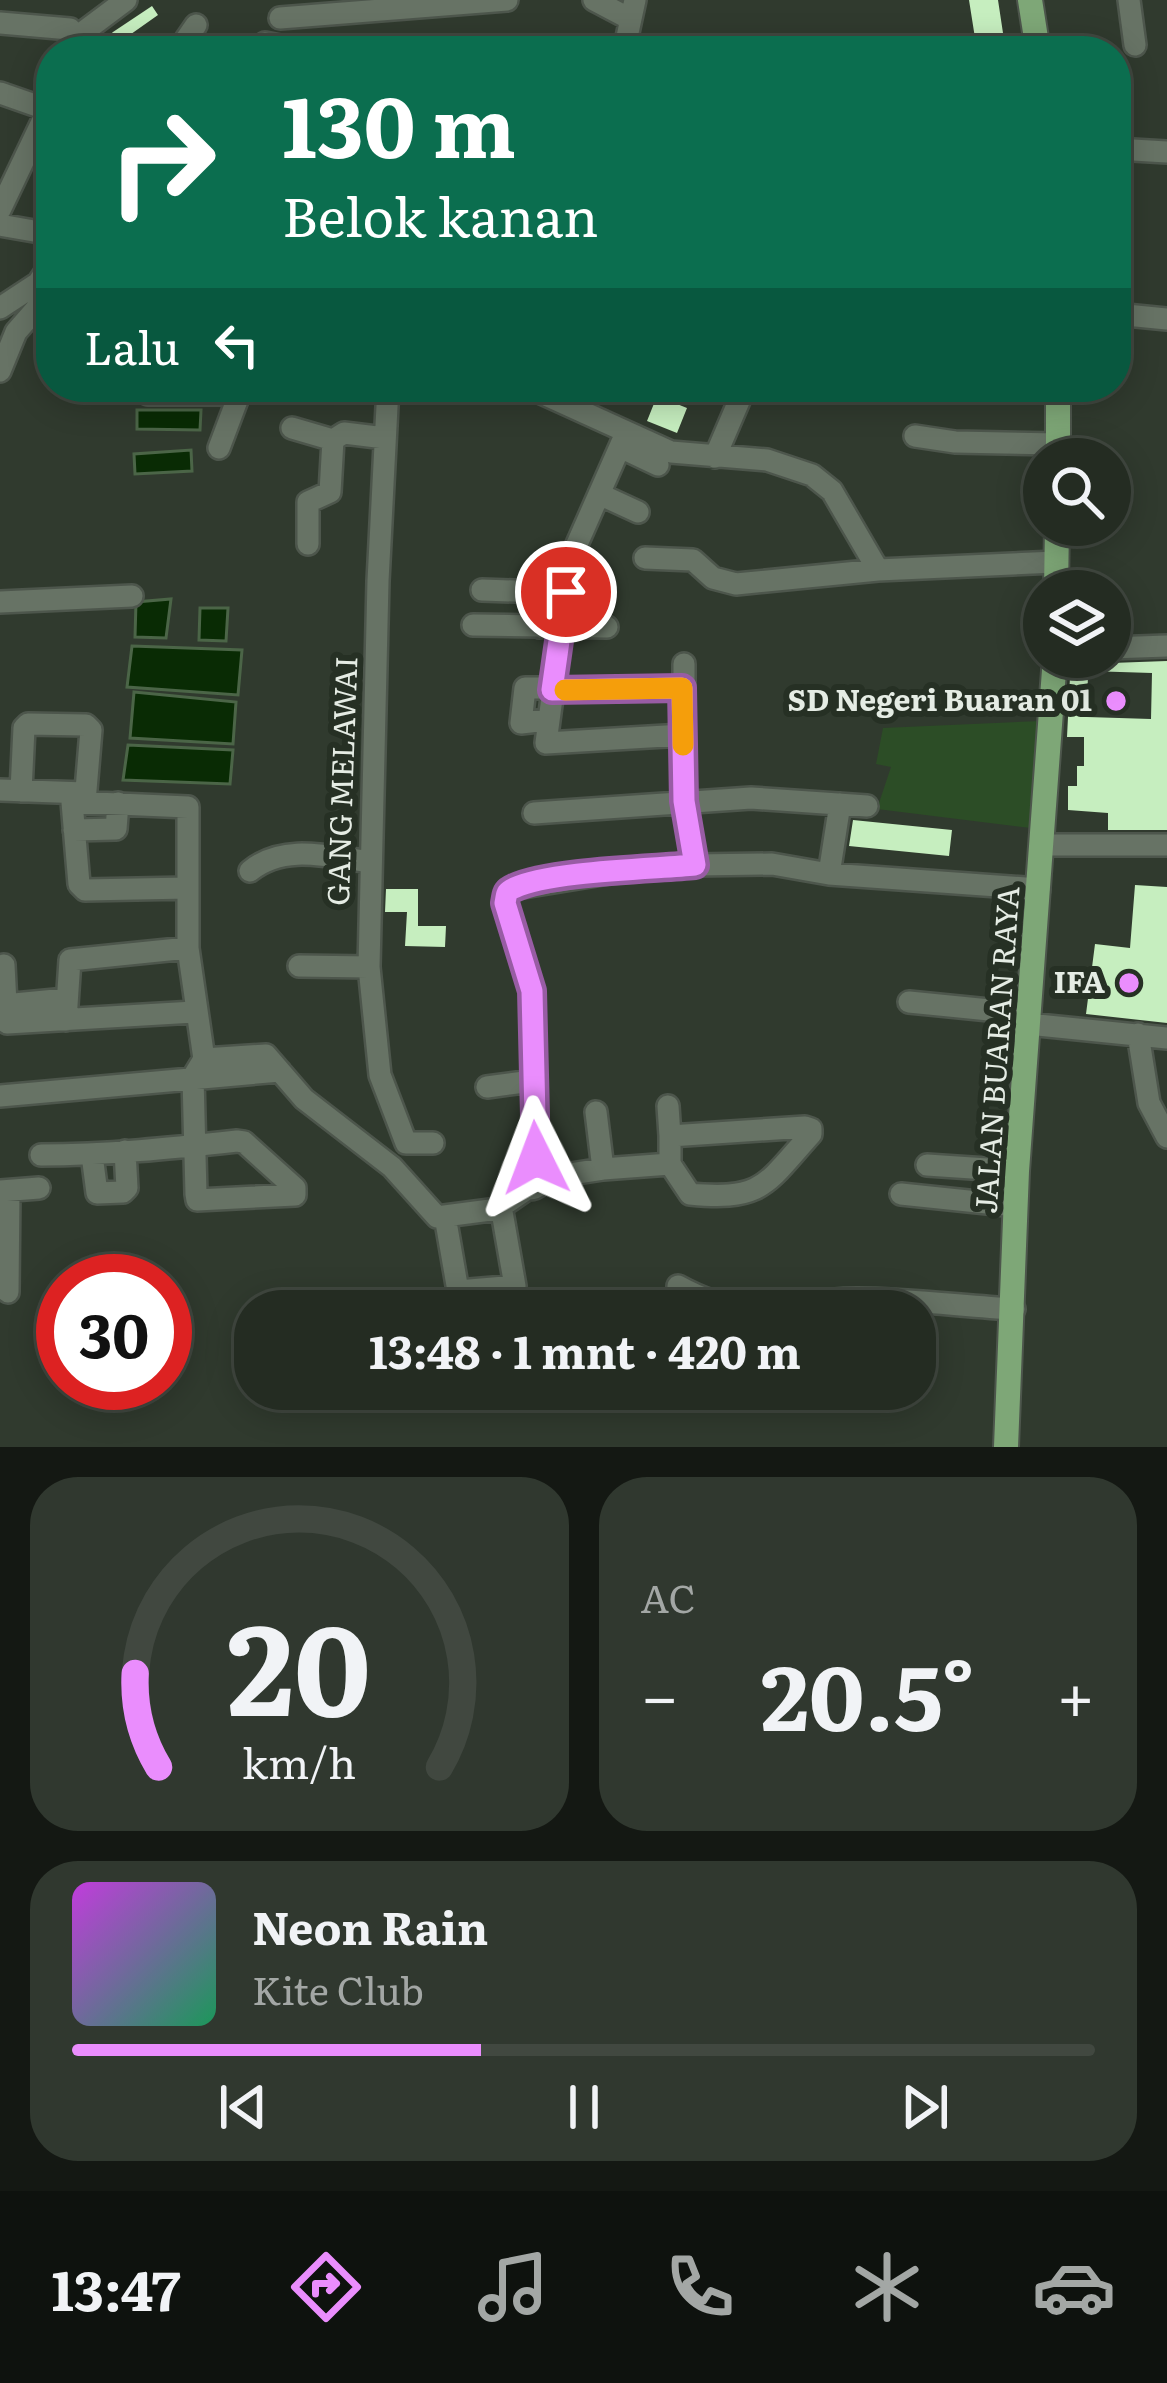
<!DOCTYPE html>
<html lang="id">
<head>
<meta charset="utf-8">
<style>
  :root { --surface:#242c22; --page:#30382f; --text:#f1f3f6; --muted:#a3a7a5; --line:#414840; --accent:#ea8dfd }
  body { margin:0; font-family:Literata,serif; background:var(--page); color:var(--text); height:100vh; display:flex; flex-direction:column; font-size:45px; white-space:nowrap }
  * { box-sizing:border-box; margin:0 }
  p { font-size:39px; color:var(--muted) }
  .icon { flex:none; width:66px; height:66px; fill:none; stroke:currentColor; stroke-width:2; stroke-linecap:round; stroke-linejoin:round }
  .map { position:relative; height:1447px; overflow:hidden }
  .details { display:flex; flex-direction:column; gap:30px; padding:30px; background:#141813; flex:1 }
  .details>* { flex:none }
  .guide { position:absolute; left:36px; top:36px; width:1095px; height:366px; border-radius:48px; box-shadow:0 6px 30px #0003,0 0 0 3px var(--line); background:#0b6e4f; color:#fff; overflow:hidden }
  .buttons { position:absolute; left:1023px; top:438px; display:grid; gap:24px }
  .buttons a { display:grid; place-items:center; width:108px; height:108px; border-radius:50%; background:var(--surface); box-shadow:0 6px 30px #0003,0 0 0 3px var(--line); font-size:60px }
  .speed { position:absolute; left:36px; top:1254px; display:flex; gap:24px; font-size:60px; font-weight:700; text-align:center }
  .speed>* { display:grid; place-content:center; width:156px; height:156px; border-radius:50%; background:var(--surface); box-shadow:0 6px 30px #0003,0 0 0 3px var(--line); line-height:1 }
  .speed .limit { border:18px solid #d22; background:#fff; color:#111 }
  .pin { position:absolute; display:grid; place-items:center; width:102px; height:102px; color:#fff; margin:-51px; border:6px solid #fff; border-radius:50%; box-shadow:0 3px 12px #0007 }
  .me { position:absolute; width:132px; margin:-66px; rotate:357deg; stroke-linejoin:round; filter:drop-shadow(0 0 9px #0008) }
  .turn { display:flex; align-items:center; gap:42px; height:252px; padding:0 48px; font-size:54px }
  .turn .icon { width:156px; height:156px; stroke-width:2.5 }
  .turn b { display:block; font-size:84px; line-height:102px }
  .then { display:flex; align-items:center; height:114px; padding:0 48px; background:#0003; gap:24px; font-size:45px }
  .big { font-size:90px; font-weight:700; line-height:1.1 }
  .details .widget { flex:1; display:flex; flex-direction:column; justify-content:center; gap:18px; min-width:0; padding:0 42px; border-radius:48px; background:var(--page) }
  .details .dial { align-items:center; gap:0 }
  .dial svg { height:312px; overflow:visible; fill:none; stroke:var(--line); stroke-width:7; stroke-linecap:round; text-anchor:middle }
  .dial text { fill:var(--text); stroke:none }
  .song { display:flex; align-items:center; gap:36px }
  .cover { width:144px; height:144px; border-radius:18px; background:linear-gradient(135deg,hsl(290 70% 55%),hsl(150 70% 35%)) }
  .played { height:12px; border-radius:6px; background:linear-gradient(90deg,var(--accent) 40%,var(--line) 40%) }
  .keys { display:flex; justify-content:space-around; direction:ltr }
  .heat { display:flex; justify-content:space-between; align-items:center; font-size:66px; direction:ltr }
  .details .tiles { flex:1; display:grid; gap:30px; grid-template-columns:1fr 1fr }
  .widget:last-child { grid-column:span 2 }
  .trip { position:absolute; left:234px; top:1290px; width:702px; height:120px; border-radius:48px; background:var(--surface); box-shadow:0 6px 30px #0003,0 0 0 3px var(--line); font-weight:700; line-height:120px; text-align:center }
  .tabs { display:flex; height:192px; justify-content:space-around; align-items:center; background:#0e120e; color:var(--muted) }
  .tabs .icon { width:84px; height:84px }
  .tabs .selected { color:var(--accent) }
  .tabs b { font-size:54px; color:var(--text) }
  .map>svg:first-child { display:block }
  .green { fill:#2c4d26 }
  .water { fill:#092b04; stroke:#4b6547; stroke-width:3 }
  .building { fill:#c6eebf; fill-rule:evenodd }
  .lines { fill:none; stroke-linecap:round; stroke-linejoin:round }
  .minor-casing { stroke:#4d564c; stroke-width:26 }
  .major-casing { stroke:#4d564c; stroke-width:28 }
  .minor { stroke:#677365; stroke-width:21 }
  .major { stroke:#7ea777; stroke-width:24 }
  .route-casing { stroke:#985ca4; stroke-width:30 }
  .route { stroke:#ea8dfd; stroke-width:21 }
  .slow { stroke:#f59e0b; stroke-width:21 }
  .poi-dot { fill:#ea8dfd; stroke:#263024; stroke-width:4.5 }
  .labels { text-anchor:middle; stroke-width:12; stroke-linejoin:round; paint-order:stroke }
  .poi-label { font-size:30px; font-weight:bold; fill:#e5ece4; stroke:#263024; text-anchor:end }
  .street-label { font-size:30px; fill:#e5ece4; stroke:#263024 }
</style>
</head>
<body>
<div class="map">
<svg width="1167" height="1447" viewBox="0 0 1167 1447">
  <rect width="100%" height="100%" fill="#303a2e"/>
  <path class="green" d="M1041,721L1031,828L877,809L891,767L876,764L883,728Z"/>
  <path class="water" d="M137,410H201L200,430L137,429Z
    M191,450L192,471L135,474L134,454Z
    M171,599L166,638L135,637L136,602Z
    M200,608H228L226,641L199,640Z
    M132,646L242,650L238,695L127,687Z
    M134,692L236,702L233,744L130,738Z
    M128,745L233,750L230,784L123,780Z"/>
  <path class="building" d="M969,0H998L1003,33L975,38Z
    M152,6L158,15L107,51H101L99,45L113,32Z
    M657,396L687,408L677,433L647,421Z
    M1071,657H1098L1111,663L1167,661V830H1108V813L1068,810V786H1077V766H1084V737H1067ZM1088,671L1152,673L1151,719L1087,717Z
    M853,820L952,830L949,856L849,846Z
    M1135,885L1167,887V1023L1086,1014L1095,944L1130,948Z
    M386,889H418V926H446L445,947L405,946L407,912H385Z"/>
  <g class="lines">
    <defs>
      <path id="minor" d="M594,0L630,19
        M1129,0L1135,45
        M280,18L507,0
        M0,23L70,29L86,51
        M78,36L126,0
        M265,43L305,51
        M178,51L196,25
        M624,51L635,0
        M0,93L46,109
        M1116,149L1167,152
        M0,210L51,103
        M0,225L51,234
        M0,308L38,283L51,264
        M1116,314L1167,319
        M0,371L16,332L51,292
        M148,387V394H239
        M388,387L378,581L369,967L380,1075L406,1143H433
        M528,387L671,452L767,460L812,475L832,491L878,570L1056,562
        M292,428L333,440
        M915,436L955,442L1058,444
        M620,447L658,465
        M219,448L242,387
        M715,457L745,387
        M599,494L638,512
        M308,544V502L330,492L333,440L344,433L385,438
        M645,558L693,560L713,578L736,584L878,570
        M570,560L626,433
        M482,590L542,592L540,627
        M566,592L546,743L683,735
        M0,602L132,596
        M473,625L607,627
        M1110,648L1167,646
        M684,664V801L695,865
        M547,720L521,723L525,688H682
        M0,790L85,793
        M21,791L24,728L28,724L86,725L91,730L85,802
        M534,813L751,798L867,806
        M74,830L116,829L118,803
        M1043,845H1167
        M250,871C284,843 330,857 371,862
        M829,874L840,804
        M4,965L7,1023L194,1012
        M299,966L369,967
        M909,1002L1029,1014
        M4,1005L66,999
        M66,1020L70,960L188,948
        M1028,1024L1167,1038
        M1138,1034L1149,1103L1167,1137
        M204,1059L266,1055L304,1099L392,1167L437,1217L498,1209L527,1189
        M487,1087L532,1081
        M0,1096L280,1071
        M668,1106L670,1136
        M596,1112L603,1169
        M805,1127L811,1129V1134C766,1184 763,1201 690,1194L670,1164V1136Z
        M41,1155C107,1155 172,1148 237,1141L244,1142L295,1188V1195L197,1200L196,1194L193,1077L204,1059L188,948V807L72,802L79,884L85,890L188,888
        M92,1155L97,1193L123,1192L127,1188L125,1151
        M513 1173a16 16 0 1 1 32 0a16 16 0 1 1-32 0Z
        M535,1158L532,990L505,903L511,889L609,873L695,865L772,864L829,874L1039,889
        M927,1165L1017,1171
        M545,1178L603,1169L670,1164
        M0,1191L39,1188
        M901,1194L1016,1206
        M445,1216L458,1291L515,1286L501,1206
        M678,1286C755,1328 779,1299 857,1299C909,1299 962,1306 1014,1309
        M8,1292L9,1191"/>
      <path id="major" d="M1030,0L1038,51
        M1058,387V459
        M1056,591L1057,525
        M1006,1447L1017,1171L1055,657"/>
    </defs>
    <use href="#minor" class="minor-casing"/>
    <use href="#major" class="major-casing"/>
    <use href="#minor" class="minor"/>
    <use href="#major" class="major"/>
  </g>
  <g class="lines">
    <defs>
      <path id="route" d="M536,1158L532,991L505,903C507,894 505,892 514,888C549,871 653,869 695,865L684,801L682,688L552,690L566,592"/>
    </defs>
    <use href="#route" class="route-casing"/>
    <use href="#route" class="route"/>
    <path class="slow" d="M565,690L682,688L683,745"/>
  </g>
  <g class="poi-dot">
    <circle cx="1116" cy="701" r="12"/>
    <circle cx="1129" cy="983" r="12"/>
  </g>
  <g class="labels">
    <g class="poi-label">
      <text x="1092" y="711">SD Negeri Buaran 01</text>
      <text x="1105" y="993">IFA</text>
    </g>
    <g class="street-label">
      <text transform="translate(343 781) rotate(-88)" y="10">GANG MELAWAI</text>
      <text transform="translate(998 1050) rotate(-86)" y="10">JALAN BUARAN RAYA</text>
    </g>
  </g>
</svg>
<div class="buttons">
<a><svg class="icon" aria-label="search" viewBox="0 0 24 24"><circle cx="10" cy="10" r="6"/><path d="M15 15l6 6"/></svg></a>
<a><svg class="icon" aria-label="layers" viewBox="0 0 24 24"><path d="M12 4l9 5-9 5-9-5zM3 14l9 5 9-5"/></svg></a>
</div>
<div class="speed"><div class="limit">30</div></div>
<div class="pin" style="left:566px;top:592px;background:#d93025"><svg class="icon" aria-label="arrive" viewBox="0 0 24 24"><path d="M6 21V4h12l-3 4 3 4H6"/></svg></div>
<svg class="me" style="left:536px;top:1158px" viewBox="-20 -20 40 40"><path d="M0-17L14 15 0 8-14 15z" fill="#ea8dfd" stroke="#fff" stroke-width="4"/></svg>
<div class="trip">13:48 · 1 mnt · 420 m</div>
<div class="guide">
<div class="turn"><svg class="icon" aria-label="right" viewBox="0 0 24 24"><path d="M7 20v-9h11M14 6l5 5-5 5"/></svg><div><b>130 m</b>Belok kanan</div></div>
<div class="then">Lalu<svg class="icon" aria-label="left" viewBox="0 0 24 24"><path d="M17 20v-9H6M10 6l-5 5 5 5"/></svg></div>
</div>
</div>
<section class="details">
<div class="tiles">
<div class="widget dial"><svg viewBox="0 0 100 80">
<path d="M14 69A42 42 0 1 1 86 69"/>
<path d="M14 69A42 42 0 0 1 8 45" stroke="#ea8dfd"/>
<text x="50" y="56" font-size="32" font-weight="700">20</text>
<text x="50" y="72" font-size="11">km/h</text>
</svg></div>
<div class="widget"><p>AC</p>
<div class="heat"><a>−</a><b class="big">20.5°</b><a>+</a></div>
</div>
<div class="widget">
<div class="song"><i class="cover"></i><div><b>Neon Rain</b><p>Kite Club</p></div></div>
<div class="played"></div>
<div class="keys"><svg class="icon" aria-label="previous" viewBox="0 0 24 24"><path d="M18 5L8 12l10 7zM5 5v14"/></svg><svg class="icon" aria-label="pause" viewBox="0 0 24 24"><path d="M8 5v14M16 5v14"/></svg><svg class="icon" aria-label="next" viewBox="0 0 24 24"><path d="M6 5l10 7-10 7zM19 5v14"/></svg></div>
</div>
</div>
</section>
<nav class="tabs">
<b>13:47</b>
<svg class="icon selected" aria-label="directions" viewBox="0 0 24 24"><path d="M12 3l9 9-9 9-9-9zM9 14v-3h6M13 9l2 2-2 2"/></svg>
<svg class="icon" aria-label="music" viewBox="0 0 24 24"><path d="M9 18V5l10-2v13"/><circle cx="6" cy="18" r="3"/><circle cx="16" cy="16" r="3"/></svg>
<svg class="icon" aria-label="phone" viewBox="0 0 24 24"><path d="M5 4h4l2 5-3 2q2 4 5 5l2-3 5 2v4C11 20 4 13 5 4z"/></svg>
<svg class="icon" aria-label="climate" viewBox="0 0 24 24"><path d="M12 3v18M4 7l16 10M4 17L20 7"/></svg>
<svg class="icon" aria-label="car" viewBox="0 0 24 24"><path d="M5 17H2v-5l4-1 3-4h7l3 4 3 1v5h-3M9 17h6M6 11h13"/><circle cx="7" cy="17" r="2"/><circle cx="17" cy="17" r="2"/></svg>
</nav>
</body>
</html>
